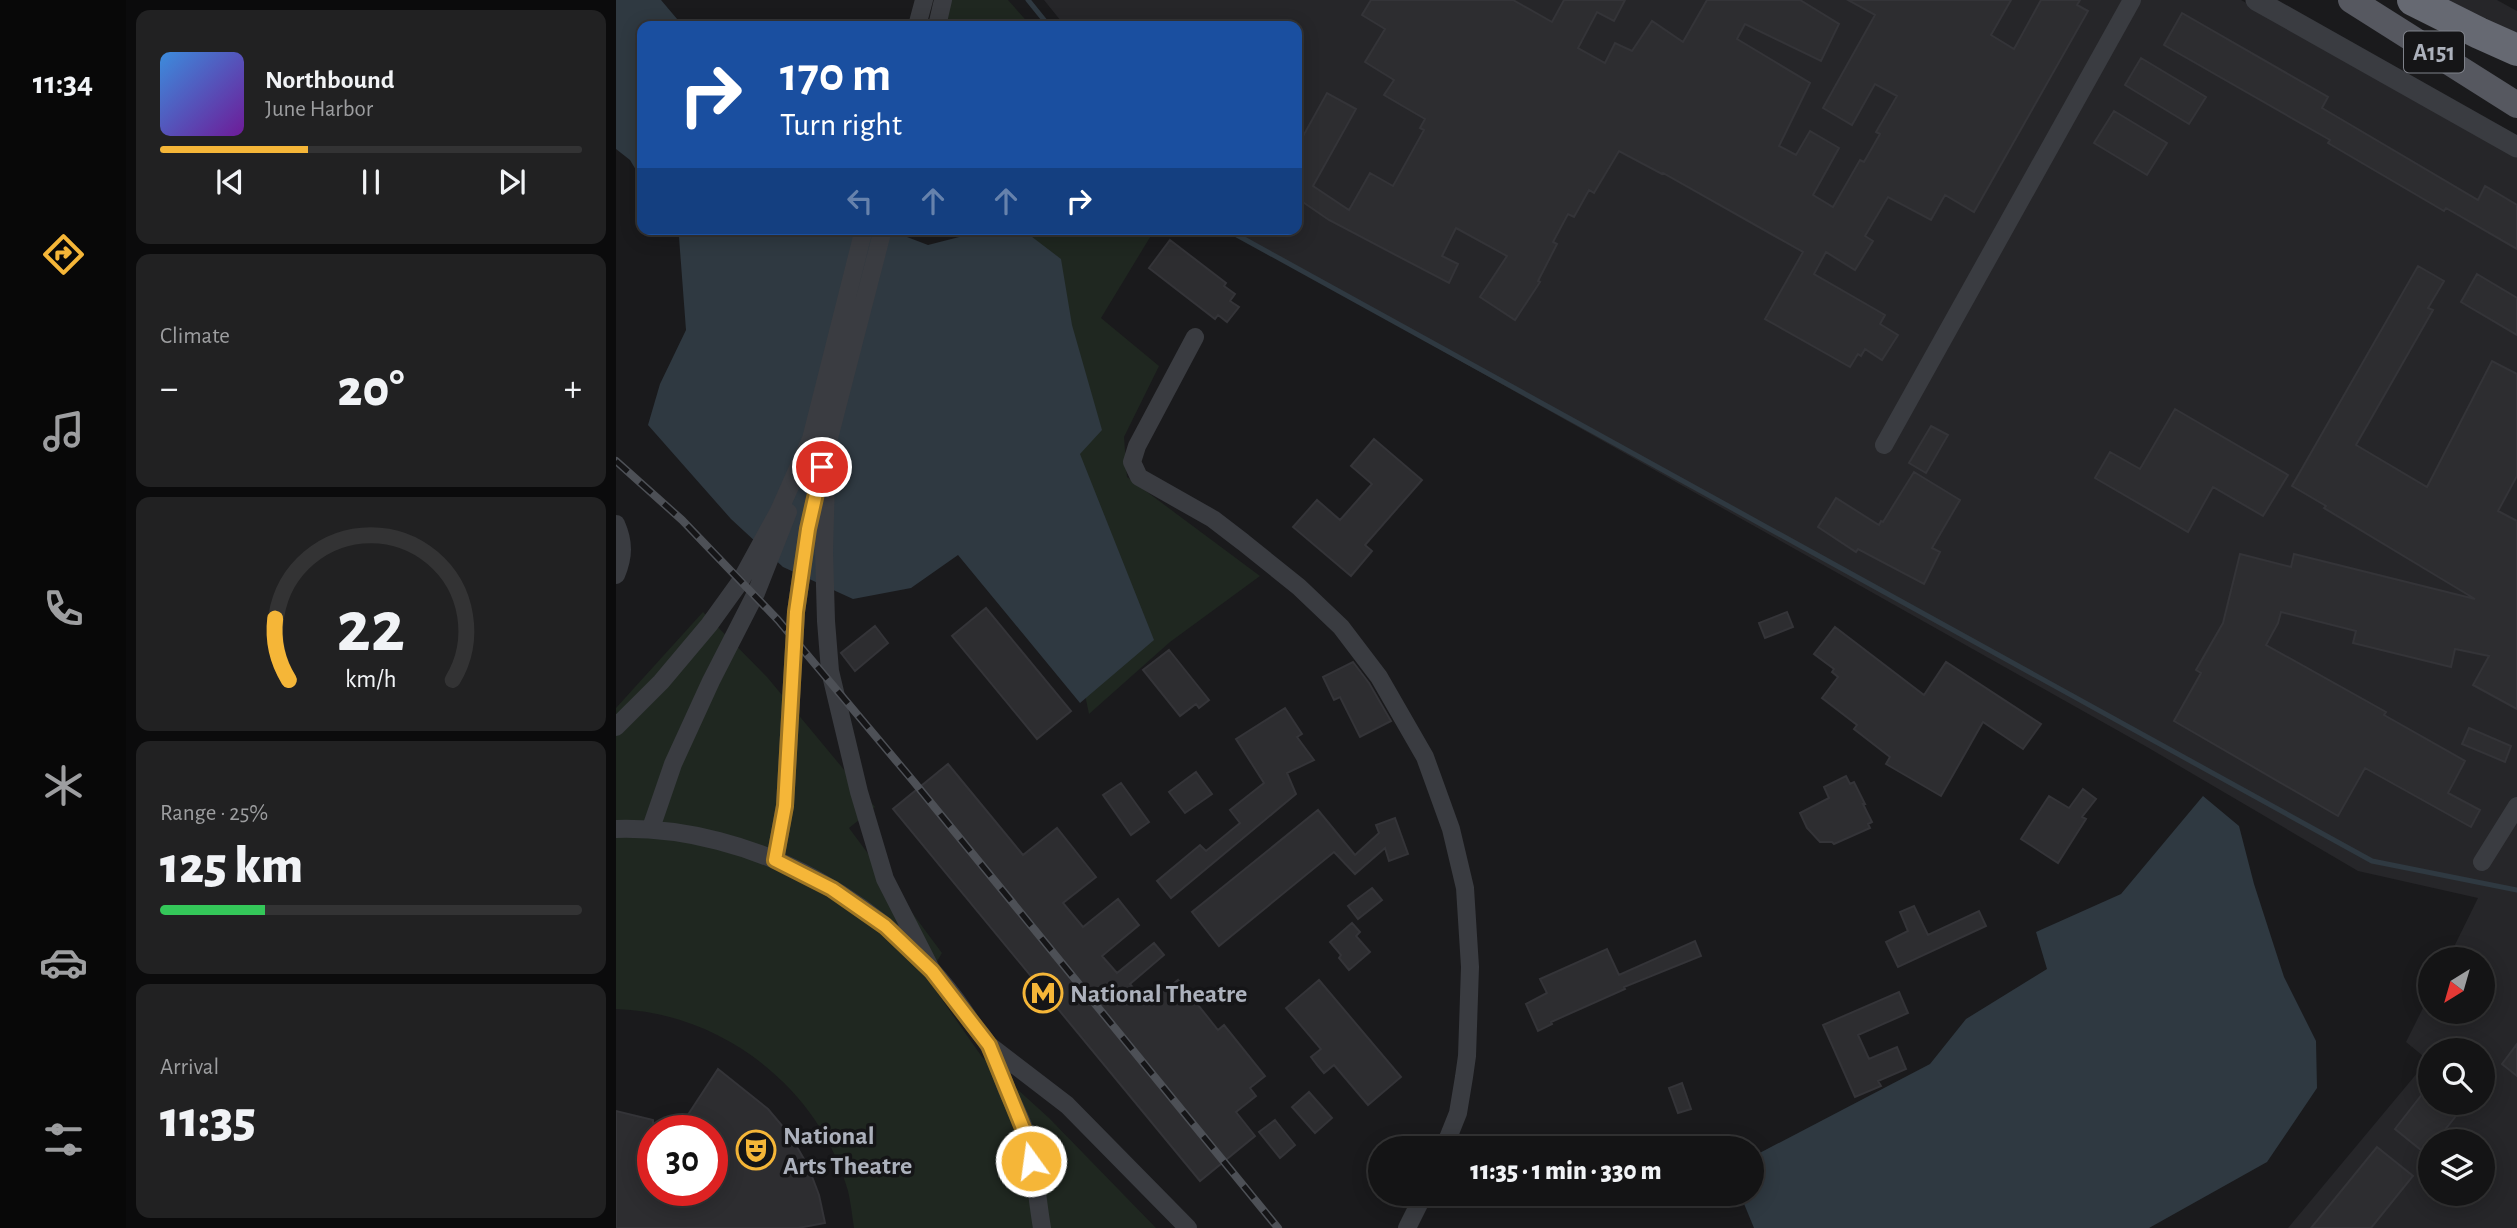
<!DOCTYPE html>
<html lang="en">
<head>
<meta charset="utf-8">
<style>
  :root { --surface:#141415; --page:#212122; --text:#f1f3f6; --muted:#9d9ea0; --line:#333334; --accent:#f5b638 }
  body { margin:0; font-family:"Alegreya Sans",sans-serif; background:var(--page); color:var(--text); height:100vh; display:flex; flex-direction:column; font-size:26px; white-space:nowrap }
  * { box-sizing:border-box; margin:0 }
  p { font-size:23px; color:var(--muted) }
  .icon { flex:none; width:38px; height:38px; fill:none; stroke:currentColor; stroke-width:2; stroke-linecap:round; stroke-linejoin:round }
  .map { position:relative; flex:1; overflow:hidden }
  .details { display:flex; flex-direction:column; gap:10px; padding:10px; background:#0b0b0c; width:490px }
  .details>* { flex:none }
  .top-card { position:absolute; left:21px; top:21px; width:665px; height:214px; border-radius:14px; box-shadow:0 4px 18px #0003,0 0 0 2px var(--line); background:#1a4fa0; color:#fff; overflow:hidden }
  .needle { width:46px; rotate:217deg }
  .fabs { position:absolute; left:1802px; top:947px; display:grid; gap:14px }
  .fabs a { display:grid; place-items:center; width:77px; height:77px; border-radius:50%; background:var(--surface); box-shadow:0 4px 18px #0003,0 0 0 2px var(--line); font-size:35px }
  .speed { position:absolute; left:21px; top:1115px; display:flex; gap:14px; font-size:35px; font-weight:700; text-align:center }
  .speed>* { display:grid; place-content:center; width:91px; height:91px; border-radius:50%; background:var(--surface); box-shadow:0 4px 18px #0003,0 0 0 2px var(--line); line-height:1 }
  .speed .limit { border:10px solid #d22; background:#fff; color:#111 }
  .pin { position:absolute; display:grid; place-items:center; width:60px; height:60px; color:#fff; margin:-30px; border:4px solid #fff; border-radius:50%; box-shadow:0 2px 7px #0007 }
  .me { position:absolute; width:77px; margin:-38px; rotate:346deg; stroke-linejoin:round; filter:drop-shadow(0 0 5px #0008) }
  .turn { display:flex; align-items:center; gap:24px; height:147px; padding:0 28px; font-size:32px }
  .turn .icon { width:91px; height:91px; stroke-width:2.5 }
  .turn b { display:block; font-size:49px; line-height:60px }
  .lanes { display:flex; align-items:center; height:66px; padding:0 28px; background:#0003; justify-content:center; gap:35px; direction:ltr }
  .lanes .off { opacity:.35 }
  .big { font-size:52px; font-weight:800; line-height:1.1 }
  .details .card { flex:1; display:flex; flex-direction:column; justify-content:center; gap:10px; min-width:0; padding:0 24px; border-radius:14px; background:var(--page) }
  .details .dial { align-items:center; gap:0 }
  .dial svg { height:182px; overflow:visible; fill:none; stroke:var(--line); stroke-width:7; stroke-linecap:round; text-anchor:middle }
  .dial text { fill:var(--text); stroke:none }
  .song { display:flex; align-items:center; gap:21px }
  .cover { width:84px; height:84px; border-radius:10px; background:linear-gradient(135deg,hsl(210 70% 55%),hsl(280 70% 35%)) }
  .played { height:7px; border-radius:4px; background:linear-gradient(90deg,var(--accent) 35%,var(--line) 35%) }
  .keys { display:flex; justify-content:space-around; direction:ltr }
  .heat { display:flex; justify-content:space-between; align-items:center; font-size:38px; direction:ltr }
  .charge { height:10px; border-radius:5px; background:linear-gradient(90deg,#34c759 25%,var(--line) 0) }
  .trip { position:absolute; left:752px; top:1136px; width:396px; height:70px; border-radius:35px; background:var(--surface); box-shadow:0 4px 18px #0003,0 0 0 2px var(--line); font-weight:800; line-height:70px; text-align:center }
  main { display:flex; flex:1; min-height:0 }
  .menu { display:flex; flex-direction:column; width:126px; justify-content:space-around; align-items:center; background:#080808; color:var(--muted) }
  .menu .icon { width:49px; height:49px }
  .menu .selected { color:var(--accent) }
  .menu b { font-size:32px; color:var(--text) }
  .map>svg:first-child { display:block }
  .built { fill:#262629; fill-rule:evenodd }
  .green { fill:#1f2720 }
  .water { fill:#2f3941 }
  .lines { fill:none; stroke-linecap:round; stroke-linejoin:round }
  .stream { stroke:#2f3941; stroke-width:5 }
  .building { fill:#2d2d30; stroke:#343438; stroke-width:2 }
  .minor { stroke:#3a3c41; stroke-width:18 }
  .tertiary { stroke:#3a3c41; stroke-width:21 }
  .primary { stroke:#565860; stroke-width:26 }
  .motorway { stroke:#666972; stroke-width:32 }
  .rail-casing { stroke:#4d5056; stroke-width:8 }
  .rail { stroke:#151517; stroke-width:5; stroke-dasharray:16; stroke-linecap:butt }
  .route-casing { stroke:#9f7624; stroke-width:18 }
  .route { stroke:#f5b638; stroke-width:12 }
  .labels { text-anchor:middle; stroke-width:7; stroke-linejoin:round; paint-order:stroke }
  .shield { fill:#151517; stroke:#7f828a; stroke-width:2 }
  .shield-label { font-size:24px; font-weight:bold; fill:#acb1bc }
  .poi-label { font-size:26px; font-weight:bold; fill:#acb1bc; stroke:#151517; text-anchor:start }
</style>
</head>
<body>
<main>
<nav class="menu">
<b>11:34</b>
<svg class="icon selected" aria-label="directions" viewBox="0 0 24 24"><path d="M12 3l9 9-9 9-9-9zM9 14v-3h6M13 9l2 2-2 2"/></svg>
<svg class="icon" aria-label="music" viewBox="0 0 24 24"><path d="M9 18V5l10-2v13"/><circle cx="6" cy="18" r="3"/><circle cx="16" cy="16" r="3"/></svg>
<svg class="icon" aria-label="phone" viewBox="0 0 24 24"><path d="M5 4h4l2 5-3 2q2 4 5 5l2-3 5 2v4C11 20 4 13 5 4z"/></svg>
<svg class="icon" aria-label="climate" viewBox="0 0 24 24"><path d="M12 3v18M4 7l16 10M4 17L20 7"/></svg>
<svg class="icon" aria-label="car" viewBox="0 0 24 24"><path d="M5 17H2v-5l4-1 3-4h7l3 4 3 1v5h-3M9 17h6M6 11h13"/><circle cx="7" cy="17" r="2"/><circle cx="17" cy="17" r="2"/></svg>
<svg class="icon" aria-label="filters" viewBox="0 0 24 24"><path d="M4 7h16M4 17h16"/><circle cx="9" cy="7" r="2"/><circle cx="15" cy="17" r="2"/></svg>
</nav>
<section class="details">
<div class="card">
<div class="song"><i class="cover"></i><div><b>Northbound</b><p>June Harbor</p></div></div>
<div class="played"></div>
<div class="keys"><svg class="icon" aria-label="previous" viewBox="0 0 24 24"><path d="M18 5L8 12l10 7zM5 5v14"/></svg><svg class="icon" aria-label="pause" viewBox="0 0 24 24"><path d="M8 5v14M16 5v14"/></svg><svg class="icon" aria-label="next" viewBox="0 0 24 24"><path d="M6 5l10 7-10 7zM19 5v14"/></svg></div>
</div>
<div class="card"><p>Climate</p>
<div class="heat"><a>−</a><b class="big">20°</b><a>+</a></div>
</div>
<div class="card dial"><svg viewBox="0 0 100 80">
<path d="M14 69A42 42 0 1 1 86 69"/>
<path d="M14 69A42 42 0 0 1 8 42" stroke="#f5b638"/>
<text x="50" y="56" font-size="32" font-weight="700">22</text>
<text x="50" y="72" font-size="11">km/h</text>
</svg></div>
<div class="card"><p>Range · 25%</p><b class="big">125 km</b><div class="charge"></div></div>
<div class="card"><p>Arrival</p><b class="big">11:35</b></div>
</section>
<div class="map">
<svg width="1901" height="1228" viewBox="0 0 1901 1228">
  <rect width="100%" height="100%" fill="#1a1a1c"/>
  <path class="built" d="M428,0H1625L1901,154V1228H1672L1812,1060L1790,1042L1815,992V1012H1867V959H1832L1862,898L1742,871L1531,747L619,234L615,229H681V26H449ZM1815,1050H1867V1102H1815ZM1815,1141H1867V1194H1815Z
    M1825,0H1881L1901,11V36Z"/>
  <path class="green" d="M325,0H392L415,26H330Z
    M372,229H539L485,318L543,366L508,437L511,477L644,576L554,642L473,714Z
    M87,612L151,677L259,807L233,828L326,953L311,978L366,1057L433,1118L540,1228H238C236,1216 235,1203 232,1191C204,1088 105,1012 0,1009V708Z"/>
  <path class="water" d="M0,0H45L67,26H26V180L14,160L0,149Z
    M58,229H270L312,245L351,235L407,230L445,259L456,325L486,430L464,454L538,640L464,703L342,555L295,588L237,599L167,567L115,519L32,425L44,384L70,330L63,237Z
    M1587,796L1623,826L1638,884L1668,977L1700,1041L1701,1088L1651,1162L1533,1228H1138L1124,1194H1136V1157L1314,1064L1350,1019L1431,969L1420,932L1505,894Z"/>
  <g class="lines">
    <path class="stream" d="M412,0L433,26
      M610,229L1756,861L1901,890"/>
  </g>
  <path class="building" d="M755,0H897L936,22L948,0H1009L998,21L981,12L962,48L989,63L999,43L1016,51L1036,21L1067,42L1091,0H1184L1223,24L1205,61L1129,24L1121,39L1194,83L1163,146L1180,155L1194,131L1223,148L1197,195L1217,207L1244,160L1248,162L1264,134L1260,132L1281,96L1259,84L1236,125L1207,108L1259,15L1232,0H1395L1375,35L1398,49L1425,0H1464L1461,5L1472,11L1358,212L1329,195L1315,220L1272,197L1249,236L1257,241L1239,270L1210,252L1198,274L1269,315L1264,324L1282,335L1266,360L1249,349L1245,356L1242,354L1234,367L1149,319L1187,252L1047,173L1046,174L1003,151L978,193L973,190L958,217L952,214L937,242L941,244L922,281L924,282L899,320L864,297L891,256L840,228L826,256L842,264L833,283L713,220L681,198V147L711,93L740,109L697,186L733,210L754,173L777,186L808,130L804,128L809,119L768,95L778,80L749,62L769,29L746,15Z
    M1566,13L1712,97L1706,108L1862,200L1869,186L1901,205V249L1830,208L1828,211L1712,143L1714,140L1548,45Z
    M1525,58L1590,97L1573,124L1509,85Z
    M1498,111L1551,143L1531,175L1478,143Z
    M554,240L610,283L608,286L619,294L614,301L623,307L611,322L602,315L599,319L533,268Z
    M1802,266L1828,281L1812,308L1817,310L1740,445L1811,487L1876,361L1901,374V476L1882,511L1901,521V709L1857,685L1873,656L1839,649L1835,667L1737,643L1740,631L1665,612L1662,623L1650,645L1770,712L1768,715L1849,761L1832,793L1864,810L1855,827L1749,768L1722,816L1558,721L1585,673L1580,670L1607,623L1624,554L1675,567L1678,554L1859,599L1708,508L1710,506L1676,486Z
    M1861,274L1901,298V335L1845,302Z
    M1559,409L1672,475L1647,516L1597,487L1572,532L1479,478L1494,452L1524,469Z
    M1315,426L1332,435L1310,473L1293,463Z
    M758,439L806,480L749,545L756,551L735,576L677,527L701,500L724,520L756,484L735,466Z
    M1298,472L1344,500L1316,548L1324,552L1308,584L1242,549L1240,552L1202,527L1220,498L1263,525L1265,521L1267,522Z
    M370,608L455,711L421,739L336,636Z
    M1171,612L1177,627L1149,638L1143,623Z
    M259,626L272,643L239,671L225,653Z
    M1219,627L1308,695L1330,662L1425,724L1407,749L1367,722L1325,796L1270,764L1274,757L1238,729L1241,725L1206,698L1222,677L1216,672L1218,669L1198,654Z
    M553,650L593,700L583,708L580,704L564,716L527,670Z
    M737,662L753,683L775,721L744,737L724,697L718,700L707,677Z
    M669,708L686,734L681,737L698,760L671,773L680,794L555,898L541,881L584,845L590,851L624,823L614,810L648,783L620,739Z
    M1853,728L1895,746L1889,762L1846,744Z
    M332,764L407,855L441,828L480,877L447,903L467,927L502,899L523,925L486,956L501,973L538,943L548,955L514,984L531,1005L562,980L602,1030L608,1025L649,1076L634,1088L640,1096L620,1112L639,1136L584,1181L277,809Z
    M580,772L596,794L569,813L553,792Z
    M1230,776L1234,784L1238,782L1249,804H1247L1256,822L1252,824L1254,828L1218,844L1216,842H1204L1191,828L1184,813L1213,798L1208,787Z
    M505,783L533,822L515,835L487,795Z
    M1467,789L1480,799L1466,817L1470,819L1442,863L1405,839L1433,796L1453,808Z
    M702,810L739,855L763,833L760,825L779,818L792,854L773,861L769,848L739,874L718,852L603,946L576,912Z
    M756,888L766,900L742,919L732,906Z
    M1298,906L1312,935L1363,911L1370,926L1282,967L1270,942L1292,931L1284,912Z
    M736,923L744,932L740,936L754,952L733,970L723,958L725,955L714,942Z
    M1079,941L1085,956L1008,987L1009,989L935,1022L936,1024L922,1031L910,1004L931,993L924,979L991,949L1003,975Z
    M703,980L785,1077L752,1105L718,1065L708,1073L702,1066L695,1057L705,1049L670,1008Z
    M1283,992L1292,1013L1242,1035L1253,1059L1281,1047L1290,1069L1262,1081L1265,1086L1239,1097L1207,1025Z
    M1901,1044V1076L1886,1064Z
    M102,1069L152,1109L174,1135L192,1166L203,1195L209,1223L182,1228H0V1111L37,1120V1190H96V1130H62Z
    M1066,1083L1075,1109L1062,1113L1053,1088Z
    M1815,1083V1102H1851L1820,1141H1815V1148L1810,1154L1779,1129Z
    M693,1092L716,1118L699,1133L676,1107Z
    M659,1120L679,1145L664,1158L643,1132Z
    M1761,1147L1797,1176L1755,1228H1695Z"/>
  <g class="lines">
    <path class="minor" d="M301,26L308,0
      M321,26L327,0
      M267,229L211,446L208,551L210,621L214,671L243,792L269,879L316,971
      M579,337L521,446L516,462L523,477L597,519L627,542L683,587L725,627L763,677L809,757L835,829L849,888L854,967L851,1056L848,1077L842,1113L828,1148
      M1268,445L1516,0
      M0,524C8,542 8,556 0,575
      M0,727L45,682L93,625L124,582L163,511L195,439L248,229
      M35,828L57,764L95,681L140,593L172,512
      M0,829C137,825 280,905 354,1020C360,1029 368,1036 373,1046C381,1059 385,1075 391,1090C398,1106 407,1122 412,1139C419,1167 421,1199 426,1228
      M159,860L169,805L180,612L192,529L202,485
      M1866,862L1901,806
      M374,1046L451,1105L572,1228
      M791,1228L808,1194"/>
    <path class="tertiary" d="M1640,0L1901,147"/>
    <path class="primary" d="M1735,0L1901,105"/>
    <path class="motorway" d="M1797,0L1863,33L1901,50"/>
    <defs>
      <path id="rail" d="M0,461L66,520L162,620L298,782L662,1228"/>
    </defs>
    <use href="#rail" class="rail-casing"/>
    <use href="#rail" class="rail"/>
  </g>
  <g class="lines">
    <defs>
      <path id="route" d="M206,467L192,529L180,612L169,806L159,860L216,889L269,926L316,971L373,1045L411,1138L415,1161"/>
    </defs>
    <use href="#route" class="route-casing"/>
    <use href="#route" class="route"/>
  </g>
  <defs>
    <symbol id="metro-ring" viewBox="-11 -11 22 22"><circle r="9.5" fill="#151517" stroke="#f5b638" stroke-width="1.5"/><path d="M-5.5 5V-5H-3L0 0L3-5H5.5V5H3V-.5L0 4L-3-.5V5Z" fill="#f5b638"/></symbol>
    <symbol id="theatre-ring" viewBox="-11 -11 22 22"><circle r="9.5" fill="#151517" stroke="#f5b638" stroke-width="1.5"/><path d="M-5-5.5Q0-4 5-5.5V0Q5 5 0 6Q-5 5-5 0ZM-3.3-2.5H-1v1.5H-3.3ZM1-2.5H3.3v1.5H1ZM-2.8 1Q0 5.5 2.8 1Z" fill="#f5b638"/></symbol>
  </defs>
  <g fill-rule="evenodd">
    <use href="#metro-ring" x="405" y="971" width="44" height="44"/>
    <use href="#theatre-ring" x="118" y="1128" width="44" height="44"/>
  </g>
  <g class="labels">
    <rect class="shield" x="1788" y="31.5" width="60" height="41" rx="5"/>
    <g class="shield-label">
      <text x="1818" y="60">A151</text>
    </g>
    <g class="poi-label">
      <text x="454" y="1002">National Theatre</text>
      <text x="167" y="1144">National<tspan x="167" dy="30">Arts Theatre</tspan></text>
    </g>
  </g>
</svg>
<div class="fabs">
<a><svg class="needle" viewBox="-14 -14 28 28"><path d="M0-13l5 13h-10z" fill="#e53935"/><path d="M0 13l5-13h-10z" fill="#9d9ea0"/></svg></a>
<a><svg class="icon" aria-label="search" viewBox="0 0 24 24"><circle cx="10" cy="10" r="6"/><path d="M15 15l6 6"/></svg></a>
<a><svg class="icon" aria-label="layers" viewBox="0 0 24 24"><path d="M12 4l9 5-9 5-9-5zM3 14l9 5 9-5"/></svg></a>
</div>
<div class="speed"><div class="limit">30</div></div>
<div class="pin" style="left:206px;top:467px;background:#d93025"><svg class="icon" aria-label="arrive" viewBox="0 0 24 24"><path d="M6 21V4h12l-3 4 3 4H6"/></svg></div>
<svg class="me" style="left:415px;top:1161px" viewBox="-20 -20 40 40"><circle r="17" fill="#f5b638" stroke="#fff" stroke-width="3"/><path d="M0-11L8 9 0 5-8 9z" fill="#fff"/></svg>
<div class="trip">11:35 · 1 min · 330 m</div>
<div class="top-card">
<div class="turn"><svg class="icon" aria-label="right" viewBox="0 0 24 24"><path d="M7 20v-9h11M14 6l5 5-5 5"/></svg><div><b>170 m</b>Turn right</div></div>
<div class="lanes"><svg class="icon off" aria-label="left" viewBox="0 0 24 24"><path d="M17 20v-9H6M10 6l-5 5 5 5"/></svg><svg class="icon off" aria-label="ahead" viewBox="0 0 24 24"><path d="M12 20V5M6 11l6-6 6 6"/></svg><svg class="icon off" aria-label="ahead" viewBox="0 0 24 24"><path d="M12 20V5M6 11l6-6 6 6"/></svg><svg class="icon" aria-label="right" viewBox="0 0 24 24"><path d="M7 20v-9h11M14 6l5 5-5 5"/></svg></div>
</div>
</div>
</main>
</body>
</html>
